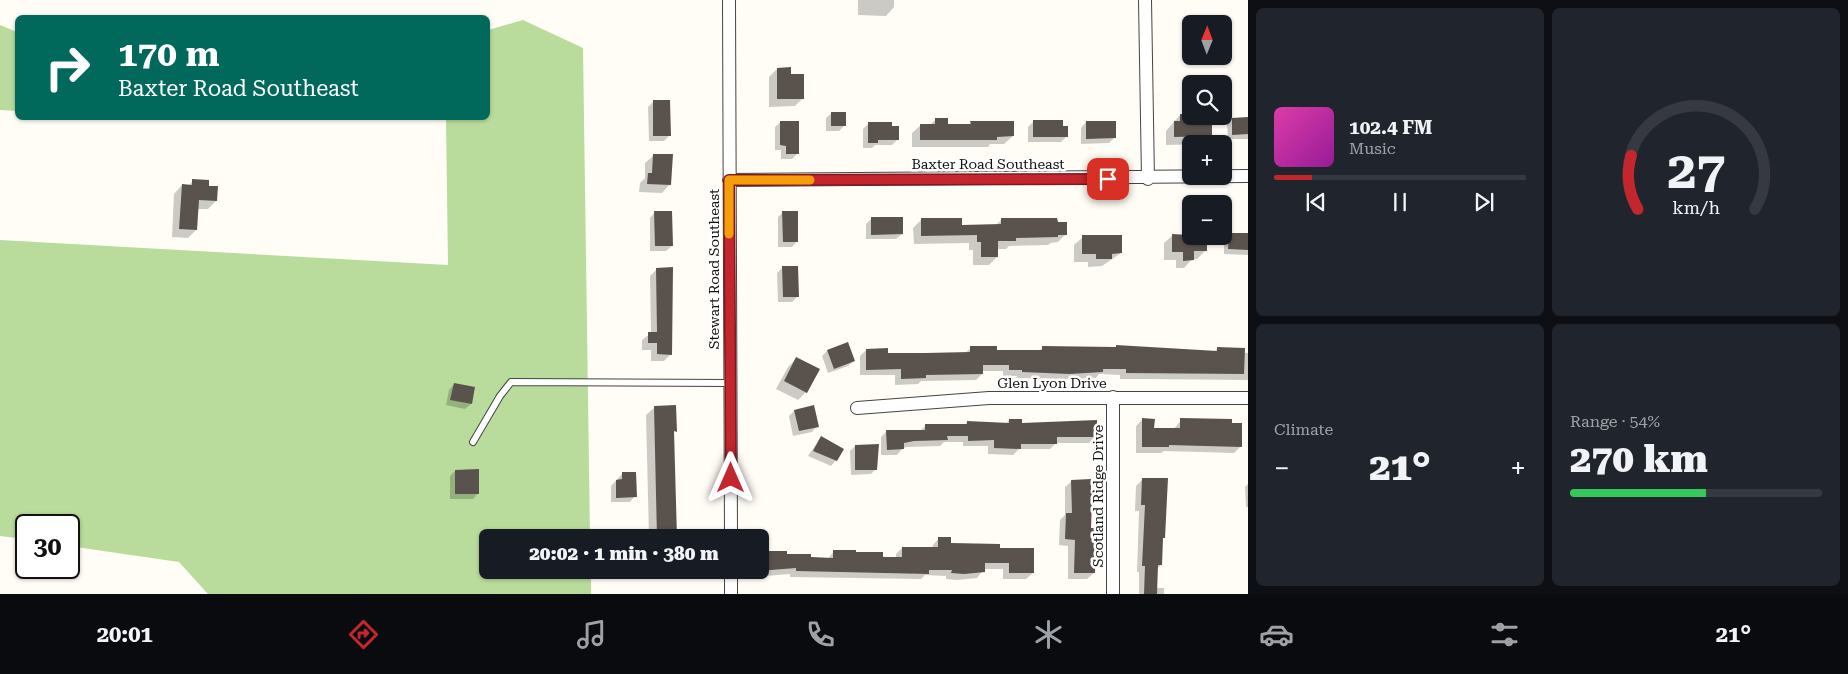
<!DOCTYPE html>
<html lang="en">
<head>
<meta charset="utf-8">
<style>
  :root { --surface:#171b24; --page:#20242c; --text:#f1f3f6; --muted:#9ea1a6; --line:#363941; --accent:#c4262e }
  body { margin:0; font-family:"Roboto Serif",serif; background:var(--page); color:var(--text); height:100vh; display:flex; flex-direction:column; font-size:19px; white-space:nowrap }
  * { box-sizing:border-box; margin:0 }
  p { font-size:16px; color:var(--muted) }
  .icon { flex:none; width:28px; height:28px; fill:none; stroke:currentColor; stroke-width:2; stroke-linecap:round; stroke-linejoin:round }
  .map { position:relative; flex:1; overflow:hidden }
  .panel { display:flex; flex-direction:column; gap:8px; padding:8px; background:#0d0f14; width:600px }
  .panel>* { flex:none }
  .guide { position:absolute; left:15px; top:15px; width:475px; height:105px; border-radius:8px; box-shadow:0 1px 4px #0004; background:#00695c; color:#fff; overflow:hidden }
  .needle { width:32px; rotate:1deg }
  .tools { position:absolute; left:1182px; top:15px; display:grid; gap:10px }
  .tools a { display:grid; place-items:center; width:50px; height:50px; border-radius:8px; background:var(--surface); box-shadow:0 1px 4px #0004; font-size:25px }
  .speed { position:absolute; left:15px; top:514px; display:flex; gap:10px; font-size:25px; font-weight:700; text-align:center }
  .speed>* { display:grid; place-content:center; width:65px; height:65px; border-radius:50%; background:var(--surface); box-shadow:0 1px 4px #0004; line-height:1 }
  .speed .limit { border:2px solid #111; border-radius:8px; background:#fff; color:#111 }
  .pin { position:absolute; display:grid; place-items:center; width:42px; height:42px; color:#fff; margin:-21px; border-radius:10px; box-shadow:0 2px 8px #0006 }
  .me { position:absolute; width:55px; margin:-28px; rotate:0deg; stroke-linejoin:round; filter:drop-shadow(0 0 4px #0008) }
  .turn { display:flex; align-items:center; gap:18px; height:105px; padding:0 20px; font-size:22px }
  .turn .icon { width:65px; height:65px; stroke-width:2.5 }
  .turn b { display:block; font-size:35px; line-height:42px }
  .big { font-size:38px; font-weight:800; line-height:1.1 }
  .panel .tile { flex:1; display:flex; flex-direction:column; justify-content:center; gap:8px; min-width:0; padding:0 18px; border-radius:8px; background:var(--page) }
  .panel .dial { align-items:center; gap:0 }
  .dial svg { height:130px; overflow:visible; fill:none; stroke:var(--line); stroke-width:7; stroke-linecap:round; text-anchor:middle }
  .dial text { fill:var(--text); stroke:none }
  .song { display:flex; align-items:center; gap:15px }
  .cover { width:60px; height:60px; border-radius:8px; background:linear-gradient(135deg,hsl(320 70% 55%),hsl(300 70% 35%)) }
  .played { height:5px; border-radius:2px; background:linear-gradient(90deg,var(--accent) 15%,var(--line) 15%) }
  .keys { display:flex; justify-content:space-around; direction:ltr }
  .heat { display:flex; justify-content:space-between; align-items:center; font-size:28px; direction:ltr }
  .charge { height:8px; border-radius:4px; background:linear-gradient(90deg,#34c759 54%,var(--line) 0) }
  .panel .tiles { flex:1; display:grid; gap:8px; grid-template-columns:repeat(2,1fr) }
  .trip { position:absolute; left:479px; top:529px; width:290px; height:50px; border-radius:8px; background:var(--surface); box-shadow:0 1px 4px #0004; font-weight:800; line-height:50px; text-align:center }
  .dock { display:flex; height:80px; justify-content:space-around; align-items:center; background:#090b0e; color:var(--muted) }
  .dock .icon { width:35px; height:35px }
  .dock .selected { color:var(--accent) }
  .dock b { font-size:22px; color:var(--text) }
  main { display:flex; flex:1; min-height:0 }
  .map>svg:first-child { display:block }
  .forest { fill:#b9dc9c }
  .shadow { fill:#0003 }
  .building { fill:#5a524d }
  .lines { fill:none; stroke-linecap:round; stroke-linejoin:round }
  .lane-casing { stroke:#444; stroke-width:8 }
  .street-casing { stroke:#444; stroke-width:14 }
  .lane { stroke:#fff; stroke-width:6 }
  .street { stroke:#fff; stroke-width:12 }
  .route-casing { stroke:#7f191e; stroke-width:12 }
  .route { stroke:#c4262e; stroke-width:9 }
  .slow { stroke:#f59e0b; stroke-width:9 }
  .labels { text-anchor:middle; stroke-width:5; stroke-linejoin:round; paint-order:stroke }
  .street-label { font-size:14px; fill:#111; stroke:#fff }
</style>
</head>
<body>
<main>
<div class="map">
<svg width="1248" height="594" viewBox="0 0 1248 594">
  <rect width="100%" height="100%" fill="#fffdf5"/>
  <path class="forest" d="M523,20L583,48L590,537L488,538V570H591V594H208L179,562L69,546V525H26V539L0,536V240L448,265L446,118H488V30Z
    M0,25L17,32V111L0,110Z"/>
  <path class="shadow" d="M858,0H894V7L886,16L858,15Z
    M777,69L790,75L803,98L795,106L769,107V77Z
    M653,102L669,136L664,141H649L648,107Z
    M832,113L844,126L839,131H826V118Z
    M1180,115L1193,116V121L1211,136L1203,144L1166,145V131Z
    M936,119L947,125H968L971,122L1013,136L1004,144H990L988,147H912V133L921,125H930Z
    M1233,119H1248V139H1228L1227,124Z
    M1034,121L1062,128L1067,136L1061,142H1028V127Z
    M781,122L798,153L792,159H781V150H775V127Z
    M1086,122L1114,138L1109,143L1081,144V128Z
    M869,123L891,127L898,139L892,145H875L872,148H863V129Z
    M654,155L670,184L662,193L639,192L640,183L645,178V163Z
    M193,181L208,187L216,201L208,209H197L196,230L188,238L172,237L174,194L182,185L188,186Z
    M655,212L672,246L666,251H650V218Z
    M783,212L797,241L792,247H778V217Z
    M872,218L902,234L896,239H866V224Z
    M922,219L961,226H995L1002,219L1056,223L1066,234L1058,242L1051,243L1048,245L1009,246L1006,249H997V257L989,265H973V250H969V243L914,244L913,228Z
    M1230,234L1248,235V255L1224,254V239Z
    M1173,235H1191L1206,250L1197,259H1192L1184,268H1176V260H1164V243Z
    M1083,237L1121,253L1102,266L1088,267V262H1074V245Z
    M783,267L798,296L792,302H778L777,273Z
    M657,269L671,354L664,361H651V350H642V340L651,333L650,276Z
    M1116,346L1214,352L1217,349L1248,353V380L1145,379H1120V375L1099,374L1096,378L1062,379L1016,378L1017,376H1003V371H982V374L976,380L921,381L918,384L895,385V375H860V356L866,350L887,355L965,353L971,348L996,351H1039L1043,347L1114,348Z
    M827,351L853,361L848,366L828,373L822,356Z
    M796,359L806,392L798,400L776,389L788,367Z
    M454,384L471,404L465,409L446,405L449,390Z
    M655,407H675L673,460L675,538H649L646,415Z
    M813,407L817,426L812,432L793,436L789,416L794,411Z
    M1143,419L1153,429H1174L1181,420L1231,424L1240,447L1234,453L1164,451L1161,453H1136V426Z
    M1009,420L1020,424L1095,437L1089,443H1056L1050,449H1019L1013,455L988,454V446H963V442H944L940,446L907,447L903,448L897,455H881V437L887,431H920L925,426L965,425L967,422L1006,424Z
    M821,437L836,460L831,466L808,456Z
    M855,446L876,469L871,474L851,475L850,451Z
    M455,471L478,493L473,499H450V476Z
    M622,474L635,496L630,502H611V486Z
    M1143,479L1164,537L1162,540L1161,565L1157,569L1156,588H1164V594H1139V572H1137L1139,511H1135L1136,486Z
    M1072,481L1090,492L1094,501L1091,504L1090,529L1094,573L1087,579H1068V546L1059,545L1060,520L1065,515V487Z
    M1248,484V507H1246L1245,487Z
    M597,537H613V538H596Z
    M939,538L949,544L998,549L1033,573L1026,579H1003V569H984L977,578L957,580L946,579V576L925,575L921,579L790,577V574L753,577V570H760V552L828,559L834,551L896,558V554L902,548H932L933,545Z"/>
  <path class="building" d="M791,67V74H804V99H777V68Z
    M653,100H670L671,136H653Z
    M831,112H846V126H831Z
    M1180,114H1191L1194,120H1212V136L1174,137V121H1180Z
    M1248,117V134L1232,135V118Z
    M935,118H948V124H971L970,121H1014V136L997,137V140H920V124H935Z
    M1033,120H1063V126H1068V137H1033Z
    M780,121H799V154H786V146L780,145Z
    M1086,121H1116V138L1086,139Z
    M868,122H892V126H899V140H878V143H868Z
    M653,154H673L671,185L647,184L648,173H652Z
    M192,179L209,180V186H218L217,201L199,200L197,230L179,229L182,184L192,185Z
    M654,211H672L673,246H655Z
    M782,211H798V242H783Z
    M871,217H903V234L871,235Z
    M921,218H962V225L1001,224V218H1057L1058,222H1067V235H1058V237L1016,238V241H998V257H981V242H977V235L921,236Z
    M1229,233H1248V250L1228,249Z
    M1172,234L1207,236V251H1194V260L1183,261V252H1172Z
    M1082,235H1122V253L1112,254V259H1096V254H1082Z
    M782,266H798L799,297H783Z
    M673,267L672,355L657,354V343H648V332H657L656,268Z
    M848,342L855,361L834,369L827,350Z
    M1116,345L1217,351V347L1245,348L1244,374L1126,373V369H1103V372L1069,374L1022,372V370H1009V365H983V374L926,375V378L901,379V369L866,370V349L888,348V353H925L970,352V346H997V350H1042V346L1116,347Z
    M796,357L820,369L807,393L784,381Z
    M454,383L475,387L472,404L450,400Z
    M676,405L677,432L674,431L677,538H657L654,406Z
    M814,405L819,427L799,431L794,410Z
    M1142,418L1155,419L1154,428H1180V418L1232,419V423H1242V447L1169,445V447H1142Z
    M1009,419H1022V423L1097,420V437H1057V444H1021V449L994,448V440L968,441V436H947L948,440L914,441L904,443V449L887,450L886,430H925V424H967V421L1009,423Z
    M821,436L844,449L837,461L813,451Z
    M879,444L877,470H855V445Z
    M479,469V494H455V470Z
    M622,472H636L637,497L616,498V480L622,479Z
    M1142,478H1168L1165,538H1163L1162,565H1158L1157,594H1144L1145,566H1142L1145,505H1141Z
    M1091,479V491H1095V501H1092L1091,528H1096L1095,573H1074L1075,540L1065,539L1066,513H1072L1071,480Z
    M938,537H951V543L1000,544V548H1034V573H1009V563H985V572L964,574L951,573L952,570H929V574L796,571V568L760,571V551H787V554H811V557L833,558V550H856V552H883V557H902V547H938Z"/>
  <g class="lines">
    <defs>
      <path id="lane" d="M473,442L500,396L511,382L730,383"/>
      <path id="street" d="M729,0L731,538
        M1145,0L1148,179
        M729,180L1248,176
        M1113,397V594
        M857,408L989,398H1248
        M731,570V594"/>
    </defs>
    <use href="#lane" class="lane-casing"/>
    <use href="#street" class="street-casing"/>
    <use href="#lane" class="lane"/>
    <use href="#street" class="street"/>
  </g>
  <g class="lines">
    <defs>
      <path id="route" d="M731,478L729,180L1108,179"/>
    </defs>
    <use href="#route" class="route-casing"/>
    <use href="#route" class="route"/>
    <path class="slow" d="M729,234V180H810"/>
  </g>
  <g class="labels">
    <g class="street-label">
      <text x="988" y="169">Baxter Road Southeast</text>
      <text transform="translate(714 269) rotate(-90)" y="5">Stewart Road Southeast</text>
      <text x="1052" y="388">Glen Lyon Drive</text>
      <text transform="translate(1098 496) rotate(-90)" y="5">Scotland Ridge Drive</text>
    </g>
  </g>
</svg>
<div class="tools">
<a><svg class="needle" viewBox="-14 -14 28 28"><path d="M0-13l5 13h-10z" fill="#e53935"/><path d="M0 13l5-13h-10z" fill="#9ea1a6"/></svg></a>
<a><svg class="icon" aria-label="search" viewBox="0 0 24 24"><circle cx="10" cy="10" r="6"/><path d="M15 15l6 6"/></svg></a>
<a>+</a>
<a>−</a>
</div>
<div class="speed"><div class="limit">30</div></div>
<div class="pin" style="left:1108px;top:179px;background:#d93025"><svg class="icon" aria-label="arrive" viewBox="0 0 24 24"><path d="M6 21V4h12l-3 4 3 4H6"/></svg></div>
<svg class="me" style="left:731px;top:478px" viewBox="-20 -20 40 40"><path d="M0-17L14 15 0 8-14 15z" fill="#c4262e" stroke="#fff" stroke-width="4"/></svg>
<div class="trip">20:02 · 1 min · 380 m</div>
<div class="guide">
<div class="turn"><svg class="icon" aria-label="right" viewBox="0 0 24 24"><path d="M7 20v-9h11M14 6l5 5-5 5"/></svg><div><b>170 m</b>Baxter Road Southeast</div></div>
</div>
</div>
<section class="panel">
<div class="tiles">
<div class="tile">
<div class="song"><i class="cover"></i><div><b>102.4 FM</b><p>Music</p></div></div>
<div class="played"></div>
<div class="keys"><svg class="icon" aria-label="previous" viewBox="0 0 24 24"><path d="M18 5L8 12l10 7zM5 5v14"/></svg><svg class="icon" aria-label="pause" viewBox="0 0 24 24"><path d="M8 5v14M16 5v14"/></svg><svg class="icon" aria-label="next" viewBox="0 0 24 24"><path d="M6 5l10 7-10 7zM19 5v14"/></svg></div>
</div>
<div class="tile dial"><svg viewBox="0 0 100 80">
<path d="M14 69A42 42 0 1 1 86 69"/>
<path d="M14 69A42 42 0 0 1 10 36" stroke="#c4262e"/>
<text x="50" y="56" font-size="32" font-weight="700">27</text>
<text x="50" y="72" font-size="11">km/h</text>
</svg></div>
<div class="tile"><p>Climate</p>
<div class="heat"><a>−</a><b class="big">21°</b><a>+</a></div>
</div>
<div class="tile"><p>Range · 54%</p><b class="big">270 km</b><div class="charge"></div></div>
</div>
</section>
</main>
<nav class="dock">
<b>20:01</b>
<svg class="icon selected" aria-label="directions" viewBox="0 0 24 24"><path d="M12 3l9 9-9 9-9-9zM9 14v-3h6M13 9l2 2-2 2"/></svg>
<svg class="icon" aria-label="music" viewBox="0 0 24 24"><path d="M9 18V5l10-2v13"/><circle cx="6" cy="18" r="3"/><circle cx="16" cy="16" r="3"/></svg>
<svg class="icon" aria-label="phone" viewBox="0 0 24 24"><path d="M5 4h4l2 5-3 2q2 4 5 5l2-3 5 2v4C11 20 4 13 5 4z"/></svg>
<svg class="icon" aria-label="climate" viewBox="0 0 24 24"><path d="M12 3v18M4 7l16 10M4 17L20 7"/></svg>
<svg class="icon" aria-label="car" viewBox="0 0 24 24"><path d="M5 17H2v-5l4-1 3-4h7l3 4 3 1v5h-3M9 17h6M6 11h13"/><circle cx="7" cy="17" r="2"/><circle cx="17" cy="17" r="2"/></svg>
<svg class="icon" aria-label="filters" viewBox="0 0 24 24"><path d="M4 7h16M4 17h16"/><circle cx="9" cy="7" r="2"/><circle cx="15" cy="17" r="2"/></svg>
<b>21°</b>
</nav>
</body>
</html>
